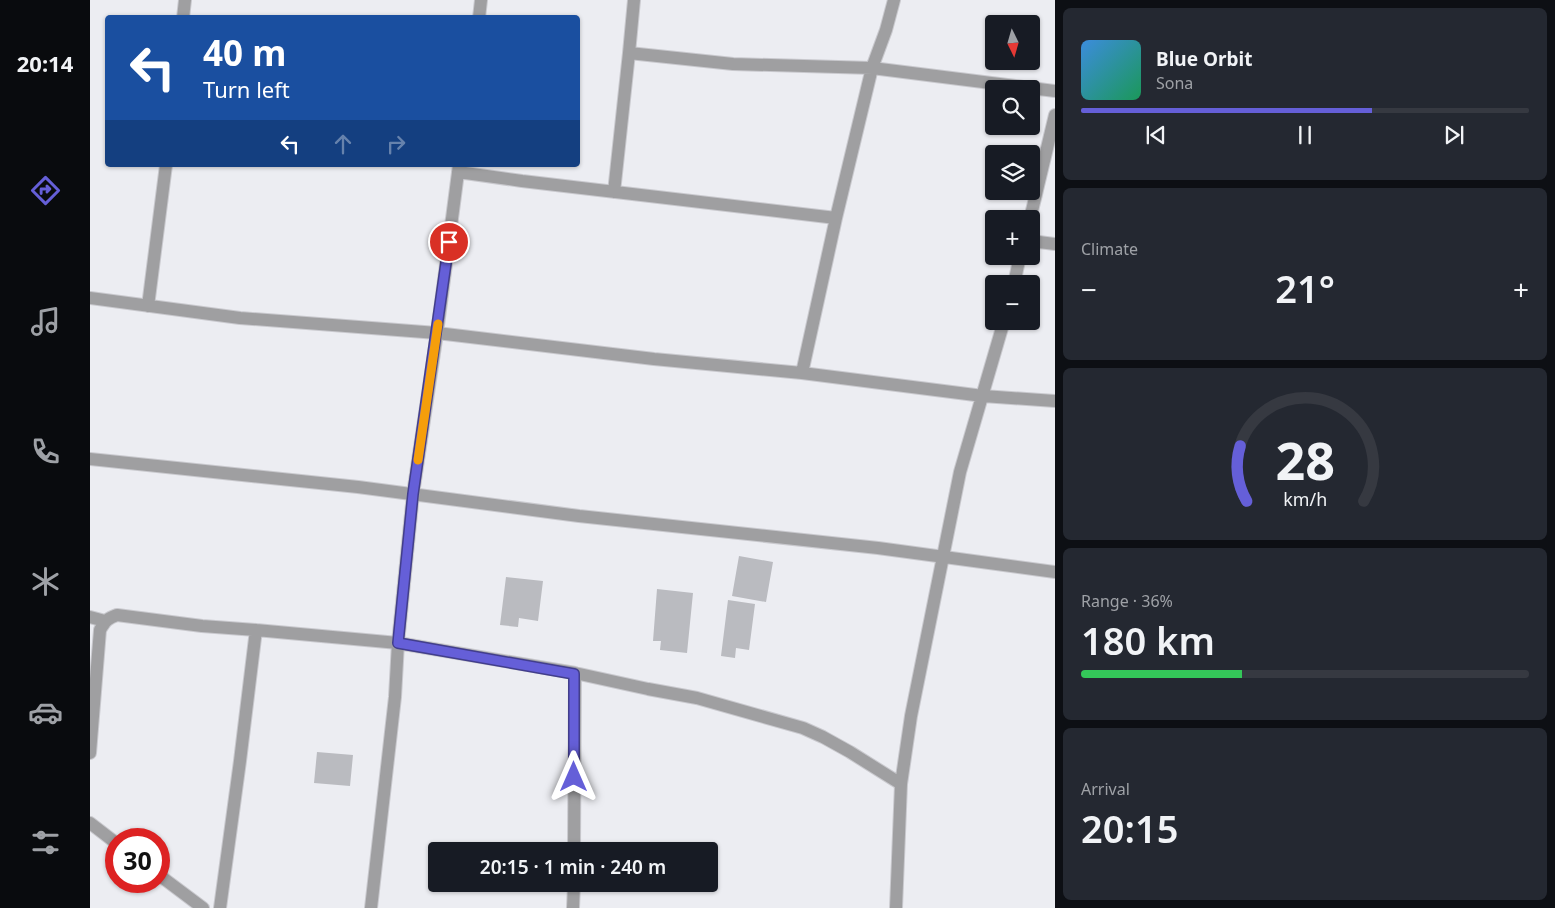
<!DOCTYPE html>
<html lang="en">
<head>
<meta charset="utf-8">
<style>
  :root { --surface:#171b24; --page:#242831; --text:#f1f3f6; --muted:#9ea1a6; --line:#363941; --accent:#655fd8 }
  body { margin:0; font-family:"Noto Sans",sans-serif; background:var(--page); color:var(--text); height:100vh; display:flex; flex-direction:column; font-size:19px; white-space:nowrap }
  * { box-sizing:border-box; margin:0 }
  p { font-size:16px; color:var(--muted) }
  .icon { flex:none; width:28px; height:28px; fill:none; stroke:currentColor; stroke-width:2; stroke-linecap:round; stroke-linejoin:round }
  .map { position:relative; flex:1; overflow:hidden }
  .side { display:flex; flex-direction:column; gap:8px; padding:8px; background:#0d0f14; width:500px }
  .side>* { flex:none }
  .banner { position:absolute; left:15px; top:15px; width:475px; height:152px; border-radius:5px; box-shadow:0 1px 4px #0004; background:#1a4fa0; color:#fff; overflow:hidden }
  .needle { width:32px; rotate:175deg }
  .controls { position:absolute; left:895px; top:15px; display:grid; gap:10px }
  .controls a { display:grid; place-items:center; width:55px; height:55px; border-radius:5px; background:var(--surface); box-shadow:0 1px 4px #0004; font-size:25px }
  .speed { position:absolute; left:15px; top:828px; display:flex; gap:10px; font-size:25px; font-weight:700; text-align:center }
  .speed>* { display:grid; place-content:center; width:65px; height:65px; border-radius:50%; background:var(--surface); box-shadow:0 1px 4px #0004; line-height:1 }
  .speed .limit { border:8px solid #d22; background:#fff; color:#111 }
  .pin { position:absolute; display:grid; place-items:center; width:42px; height:42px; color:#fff; margin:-21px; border:2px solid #fff; border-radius:50%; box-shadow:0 1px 5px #0007 }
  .me { position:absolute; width:55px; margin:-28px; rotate:0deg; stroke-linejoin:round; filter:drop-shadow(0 0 4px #0008) }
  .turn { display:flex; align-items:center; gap:18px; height:105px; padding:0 15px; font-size:22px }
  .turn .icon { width:65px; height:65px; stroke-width:2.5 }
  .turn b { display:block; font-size:35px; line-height:42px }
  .lanes { display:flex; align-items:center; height:48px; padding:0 15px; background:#0003; justify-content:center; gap:25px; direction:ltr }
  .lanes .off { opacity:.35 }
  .big { font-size:38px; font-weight:600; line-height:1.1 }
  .side .card { flex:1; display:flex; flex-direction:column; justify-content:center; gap:8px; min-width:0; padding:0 18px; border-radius:8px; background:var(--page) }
  .side .dial { align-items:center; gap:0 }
  .dial svg { height:130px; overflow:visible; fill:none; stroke:var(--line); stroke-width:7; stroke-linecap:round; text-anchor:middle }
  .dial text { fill:var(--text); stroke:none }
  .song { display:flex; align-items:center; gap:15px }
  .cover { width:60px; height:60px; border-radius:8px; background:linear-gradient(135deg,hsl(210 70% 55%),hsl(150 70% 35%)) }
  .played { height:5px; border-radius:2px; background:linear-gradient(90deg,var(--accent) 65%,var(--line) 65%) }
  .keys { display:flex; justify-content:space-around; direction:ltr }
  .heat { display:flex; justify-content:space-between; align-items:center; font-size:28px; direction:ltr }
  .charge { height:8px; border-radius:4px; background:linear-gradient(90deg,#34c759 36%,var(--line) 0) }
  .trip { position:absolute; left:338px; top:842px; width:290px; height:50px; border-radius:5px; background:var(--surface); box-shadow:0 1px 4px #0004; font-weight:600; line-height:50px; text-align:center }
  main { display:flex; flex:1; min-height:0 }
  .menu { display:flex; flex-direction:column; width:90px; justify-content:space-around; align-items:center; background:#090b0e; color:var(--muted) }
  .menu .icon { width:35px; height:35px }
  .menu .selected { color:var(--accent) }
  .menu b { font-size:22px; color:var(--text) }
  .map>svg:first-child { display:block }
  .building { fill:#babbc0 }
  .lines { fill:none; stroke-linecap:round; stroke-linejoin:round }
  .minor-casing { stroke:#c9c9ce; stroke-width:14 }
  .minor { stroke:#9f9fa1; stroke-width:12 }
  .route-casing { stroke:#423e8c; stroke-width:12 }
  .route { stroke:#655fd8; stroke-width:9 }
  .slow { stroke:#f59e0b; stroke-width:9 }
</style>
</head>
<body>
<main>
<nav class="menu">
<b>20:14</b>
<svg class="icon selected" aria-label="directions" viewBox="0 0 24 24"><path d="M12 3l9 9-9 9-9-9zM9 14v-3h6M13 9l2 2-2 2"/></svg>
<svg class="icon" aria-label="music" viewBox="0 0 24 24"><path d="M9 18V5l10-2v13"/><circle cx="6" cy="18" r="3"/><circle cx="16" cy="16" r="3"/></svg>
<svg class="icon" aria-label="phone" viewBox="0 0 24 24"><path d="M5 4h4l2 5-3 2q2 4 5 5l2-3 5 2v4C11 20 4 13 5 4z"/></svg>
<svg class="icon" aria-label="climate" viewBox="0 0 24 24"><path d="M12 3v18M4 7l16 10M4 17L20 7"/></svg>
<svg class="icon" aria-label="car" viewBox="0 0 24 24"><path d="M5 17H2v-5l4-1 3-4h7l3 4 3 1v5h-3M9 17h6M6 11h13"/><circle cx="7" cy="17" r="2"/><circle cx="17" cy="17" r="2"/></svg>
<svg class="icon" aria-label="filters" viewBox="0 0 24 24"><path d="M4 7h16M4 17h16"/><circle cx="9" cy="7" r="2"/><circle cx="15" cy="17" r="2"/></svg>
</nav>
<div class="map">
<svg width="965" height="908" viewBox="0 0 965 908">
  <rect width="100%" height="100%" fill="#ecedf2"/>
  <path class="building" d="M649,556L683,562L676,602L642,596Z
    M416,577L453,581L448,621L429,618L428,627L410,625Z
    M567,589L603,593L597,653L570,650L571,641H563Z
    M638,600L665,604L659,650L646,648L645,658L631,656Z
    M227,752L263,755L260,786L224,783Z"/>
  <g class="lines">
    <defs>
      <path id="minor" d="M544,0L539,53L643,64L782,68L965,91
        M93,18L95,0
        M389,18L391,0
        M368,172L432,181L746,218
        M524,192L539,53
        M940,219L965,115
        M941,241L965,244
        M924,284L930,256
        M0,298L150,318L347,333L564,359L712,373L893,396L965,401
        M58,306L76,165
        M712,373L746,218L782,68L796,30L804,0
        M0,459L268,487L489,516L788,548L965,572
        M0,617L15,621
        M0,753L10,630C15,621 18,618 27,615L112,626L166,630L308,643L485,673L558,689L607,698L713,728L733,737L760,752L811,784
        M0,823L26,843
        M484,851L485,673
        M69,875L113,908
        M130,908L150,761L166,630
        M281,908L305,697L308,643L323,494L347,333L369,165
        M483,908L484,884
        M806,908L811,784L821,716L870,472L914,321"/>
    </defs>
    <use href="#minor" class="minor-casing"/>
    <use href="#minor" class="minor"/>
  </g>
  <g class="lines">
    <defs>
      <path id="route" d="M359,242L323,494L308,643L484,674V777"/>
    </defs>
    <use href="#route" class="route-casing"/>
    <use href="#route" class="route"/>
    <path class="slow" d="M328,460L348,324"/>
  </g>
</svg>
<div class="controls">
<a><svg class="needle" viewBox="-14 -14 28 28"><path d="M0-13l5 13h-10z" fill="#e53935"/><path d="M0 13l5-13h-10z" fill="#9ea1a6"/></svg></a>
<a><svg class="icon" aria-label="search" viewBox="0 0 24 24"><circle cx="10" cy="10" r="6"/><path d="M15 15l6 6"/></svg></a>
<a><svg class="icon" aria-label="layers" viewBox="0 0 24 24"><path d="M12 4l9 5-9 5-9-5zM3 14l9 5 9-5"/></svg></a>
<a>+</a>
<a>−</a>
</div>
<div class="speed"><div class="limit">30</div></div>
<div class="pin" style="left:359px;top:242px;background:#d93025"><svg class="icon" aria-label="arrive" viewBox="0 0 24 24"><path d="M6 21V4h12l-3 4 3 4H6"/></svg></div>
<svg class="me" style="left:484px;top:777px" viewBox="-20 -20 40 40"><path d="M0-17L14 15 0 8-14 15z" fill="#655fd8" stroke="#fff" stroke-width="4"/></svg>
<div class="trip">20:15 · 1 min · 240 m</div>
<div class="banner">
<div class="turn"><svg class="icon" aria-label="left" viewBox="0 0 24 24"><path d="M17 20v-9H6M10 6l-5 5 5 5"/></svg><div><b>40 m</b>Turn left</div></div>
<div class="lanes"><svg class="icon" aria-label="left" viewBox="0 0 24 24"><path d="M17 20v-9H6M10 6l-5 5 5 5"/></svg><svg class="icon off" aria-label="ahead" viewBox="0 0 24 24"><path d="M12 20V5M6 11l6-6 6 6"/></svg><svg class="icon off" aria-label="right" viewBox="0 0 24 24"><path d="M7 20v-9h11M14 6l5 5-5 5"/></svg></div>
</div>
</div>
<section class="side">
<div class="card">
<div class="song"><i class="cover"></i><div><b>Blue Orbit</b><p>Sona</p></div></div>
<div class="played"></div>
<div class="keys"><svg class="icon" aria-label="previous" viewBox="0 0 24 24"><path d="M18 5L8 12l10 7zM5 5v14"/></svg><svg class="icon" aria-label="pause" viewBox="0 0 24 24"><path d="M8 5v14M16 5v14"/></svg><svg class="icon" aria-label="next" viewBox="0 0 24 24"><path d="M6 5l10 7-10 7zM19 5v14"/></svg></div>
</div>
<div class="card"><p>Climate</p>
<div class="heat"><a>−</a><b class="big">21°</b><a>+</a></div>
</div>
<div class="card dial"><svg viewBox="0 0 100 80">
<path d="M14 69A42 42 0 1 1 86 69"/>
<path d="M14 69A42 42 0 0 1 10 35" stroke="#655fd8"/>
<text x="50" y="56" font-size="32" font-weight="700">28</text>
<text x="50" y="72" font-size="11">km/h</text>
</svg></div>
<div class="card"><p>Range · 36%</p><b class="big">180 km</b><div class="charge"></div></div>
<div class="card"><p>Arrival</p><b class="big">20:15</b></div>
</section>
</main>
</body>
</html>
